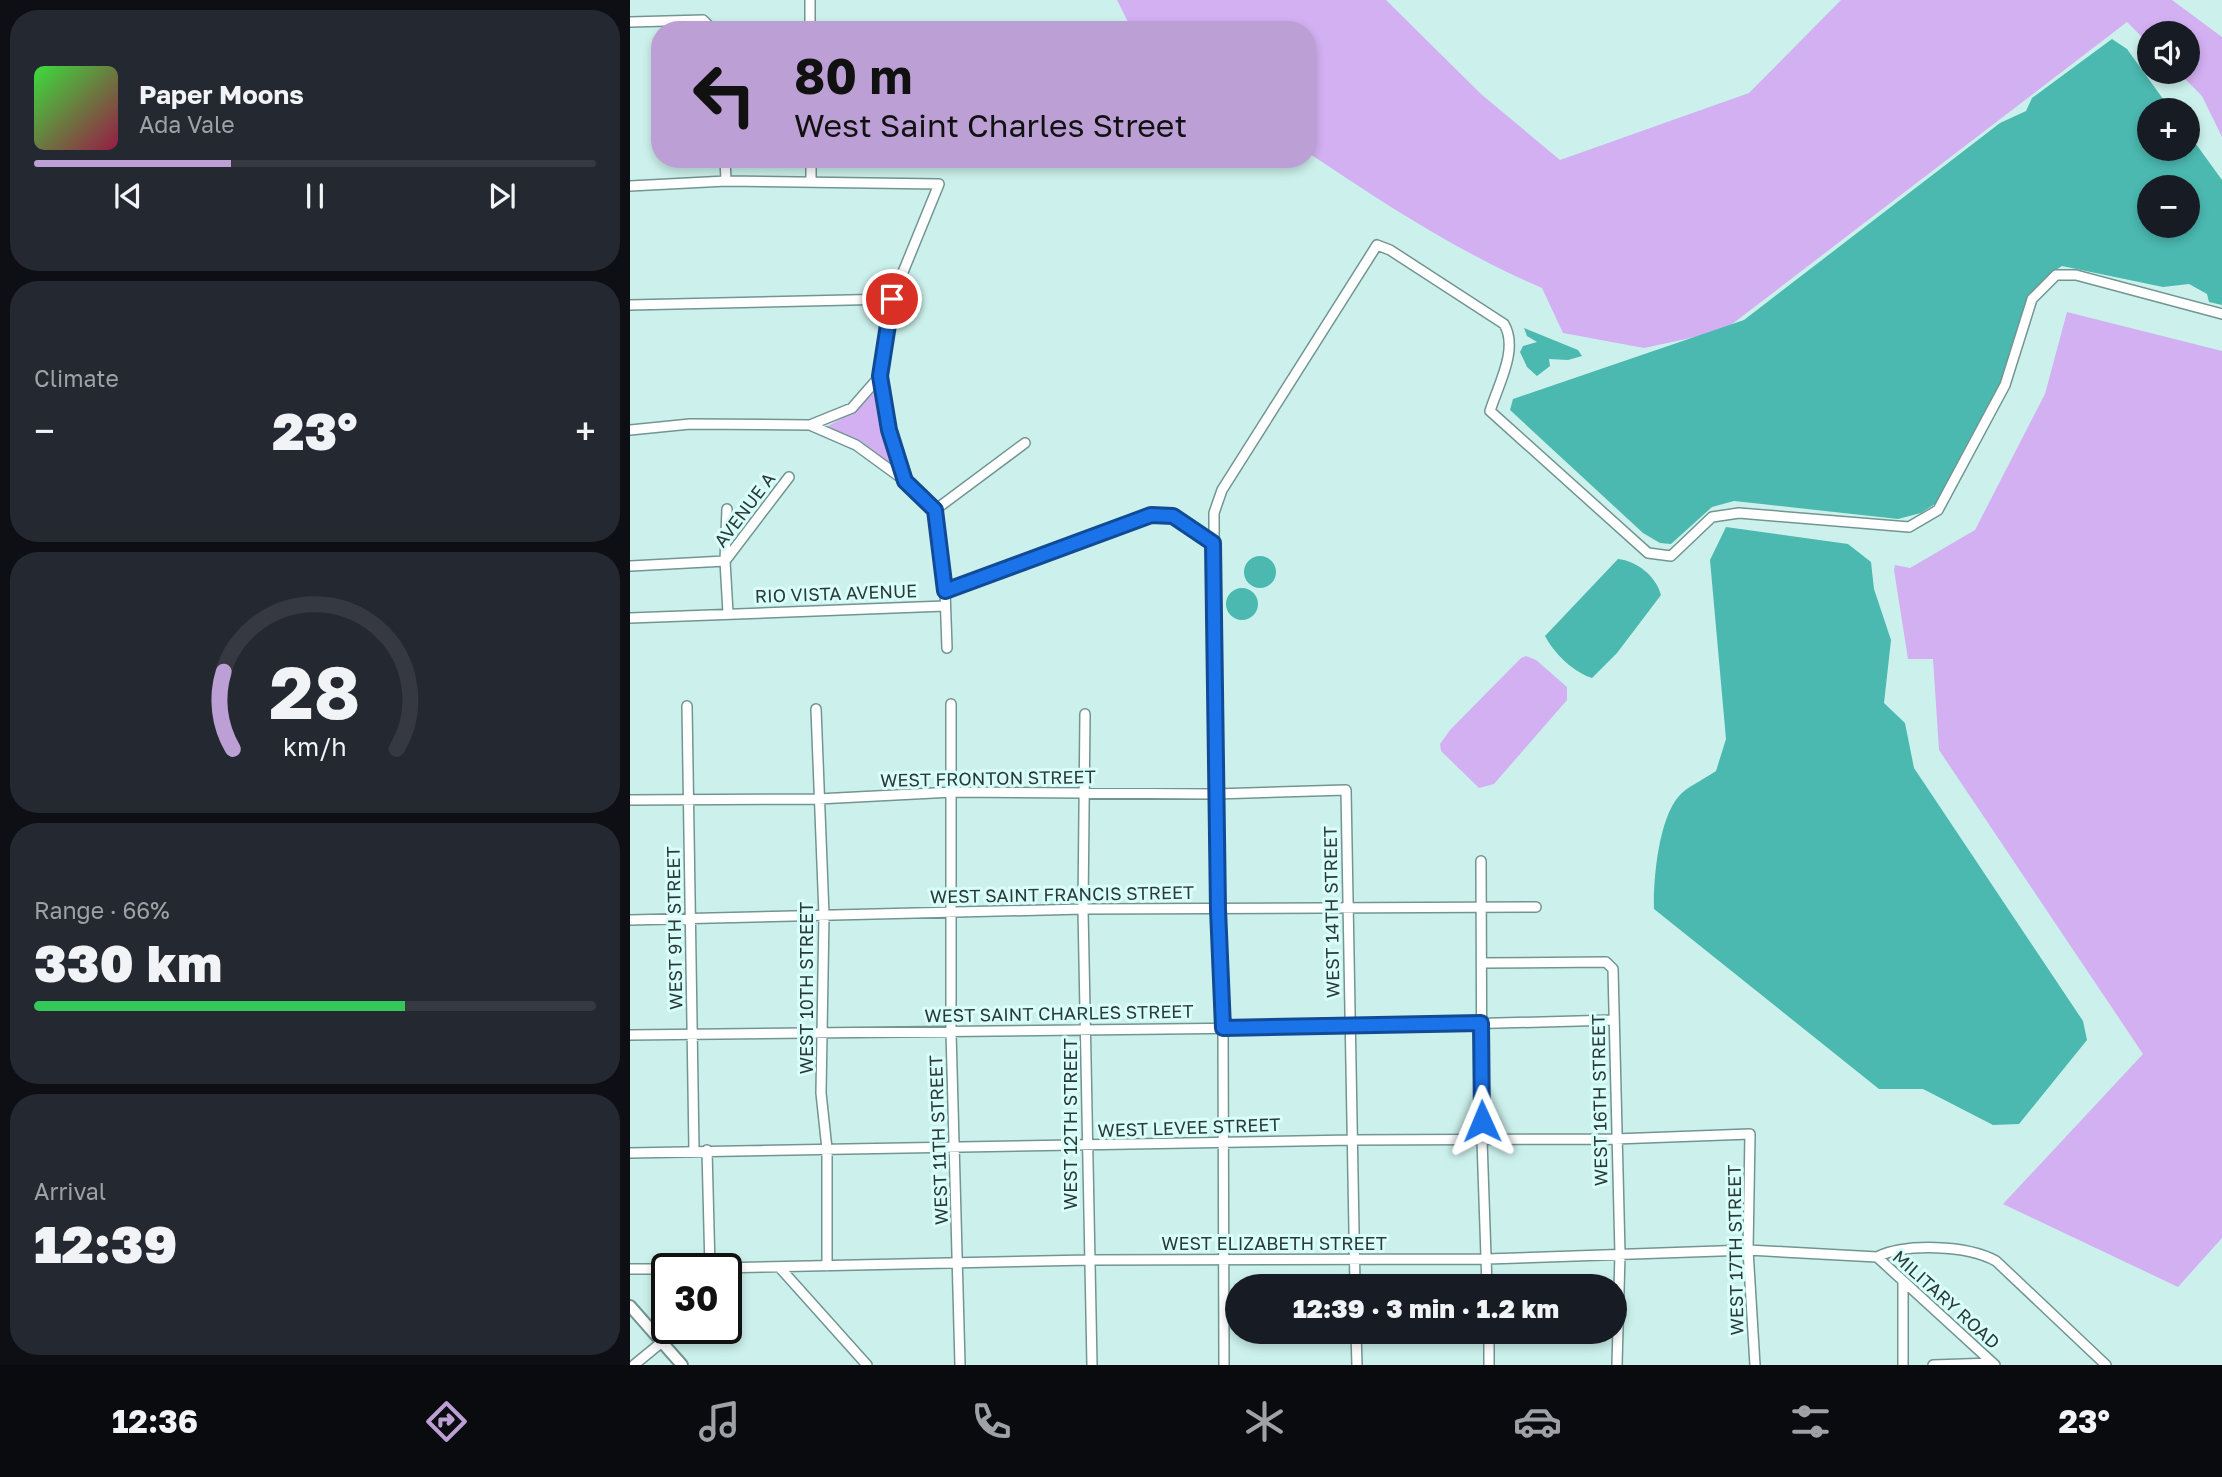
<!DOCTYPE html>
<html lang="en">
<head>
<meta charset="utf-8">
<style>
  :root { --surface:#171b24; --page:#242831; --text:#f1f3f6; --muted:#9ea1a6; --line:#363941; --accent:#bc9fd4 }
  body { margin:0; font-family:"Golos Text",sans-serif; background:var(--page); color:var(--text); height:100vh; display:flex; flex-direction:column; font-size:26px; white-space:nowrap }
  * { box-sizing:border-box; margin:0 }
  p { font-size:23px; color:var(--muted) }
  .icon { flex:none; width:38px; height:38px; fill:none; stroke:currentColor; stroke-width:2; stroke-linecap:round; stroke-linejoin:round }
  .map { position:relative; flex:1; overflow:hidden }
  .details { display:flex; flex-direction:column; gap:10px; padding:10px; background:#0d0f14; width:630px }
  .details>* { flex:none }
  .top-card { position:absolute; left:21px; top:21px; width:665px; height:147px; border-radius:28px; box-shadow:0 4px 10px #0003; background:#bc9fd4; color:#111; overflow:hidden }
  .buttons { position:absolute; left:1507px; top:21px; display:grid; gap:14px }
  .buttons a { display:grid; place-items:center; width:63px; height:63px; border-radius:50%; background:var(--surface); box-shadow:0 4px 10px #0003; font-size:35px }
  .speed { position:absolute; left:21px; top:1253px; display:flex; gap:14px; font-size:35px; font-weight:700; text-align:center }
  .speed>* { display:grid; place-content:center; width:91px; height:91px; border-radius:50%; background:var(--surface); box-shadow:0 4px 10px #0003; line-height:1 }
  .speed .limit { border:4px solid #111; border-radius:10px; background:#fff; color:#111 }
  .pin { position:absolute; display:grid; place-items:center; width:60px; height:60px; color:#fff; margin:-30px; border:4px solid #fff; border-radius:50%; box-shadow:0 2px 7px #0007 }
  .me { position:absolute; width:77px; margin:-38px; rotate:359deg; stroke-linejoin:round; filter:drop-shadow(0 0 5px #0008) }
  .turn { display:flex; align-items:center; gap:24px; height:147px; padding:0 28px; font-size:32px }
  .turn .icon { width:91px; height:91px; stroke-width:2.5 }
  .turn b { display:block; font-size:49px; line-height:60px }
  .big { font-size:52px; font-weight:800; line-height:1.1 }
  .details .widget { flex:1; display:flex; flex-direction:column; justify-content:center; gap:10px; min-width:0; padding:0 24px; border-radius:28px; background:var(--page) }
  .details .dial { align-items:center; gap:0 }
  .dial svg { height:182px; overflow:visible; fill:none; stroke:var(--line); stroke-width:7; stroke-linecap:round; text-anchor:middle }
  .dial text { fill:var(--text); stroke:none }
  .song { display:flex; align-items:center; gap:21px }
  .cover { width:84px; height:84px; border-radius:10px; background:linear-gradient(135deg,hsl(120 70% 55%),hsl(340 70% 35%)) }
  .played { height:7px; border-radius:4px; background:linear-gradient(90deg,var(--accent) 35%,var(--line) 35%) }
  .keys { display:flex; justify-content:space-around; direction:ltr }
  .heat { display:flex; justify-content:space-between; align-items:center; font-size:38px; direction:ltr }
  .charge { height:10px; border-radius:5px; background:linear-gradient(90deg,#34c759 66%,var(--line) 0) }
  .trip { position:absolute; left:595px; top:1274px; width:402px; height:70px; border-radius:35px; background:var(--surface); box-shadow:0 4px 10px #0003; font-weight:800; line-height:70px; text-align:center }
  .tab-bar { display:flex; height:112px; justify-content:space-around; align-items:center; background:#090b0e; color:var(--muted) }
  .tab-bar .icon { width:49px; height:49px }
  .tab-bar .selected { color:var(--accent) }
  .tab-bar b { font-size:32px; color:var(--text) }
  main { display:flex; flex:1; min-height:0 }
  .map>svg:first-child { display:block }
  .green { fill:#d3b0f2 }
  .water { fill:#4bb9b0; fill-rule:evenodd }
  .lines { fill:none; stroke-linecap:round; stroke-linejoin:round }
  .minor-casing { stroke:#729591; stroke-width:12 }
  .major-casing { stroke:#729591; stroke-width:14 }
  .minor { stroke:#fff; stroke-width:9 }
  .major { stroke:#fff; stroke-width:10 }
  .route-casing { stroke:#114b97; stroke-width:18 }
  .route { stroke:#1a73e8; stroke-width:12 }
  .labels { text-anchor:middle; stroke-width:6; stroke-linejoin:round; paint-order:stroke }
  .street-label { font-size:18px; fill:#2b3a38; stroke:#d9fffa }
</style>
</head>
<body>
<main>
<section class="details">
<div class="widget">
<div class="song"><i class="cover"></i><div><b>Paper Moons</b><p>Ada Vale</p></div></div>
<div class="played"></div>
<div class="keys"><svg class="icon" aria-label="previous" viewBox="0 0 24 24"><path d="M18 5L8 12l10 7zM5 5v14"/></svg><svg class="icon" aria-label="pause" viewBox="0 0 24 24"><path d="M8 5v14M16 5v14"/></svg><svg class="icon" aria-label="next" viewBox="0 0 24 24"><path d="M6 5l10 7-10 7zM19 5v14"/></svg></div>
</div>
<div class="widget"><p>Climate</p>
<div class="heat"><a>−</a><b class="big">23°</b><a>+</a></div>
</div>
<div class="widget dial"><svg viewBox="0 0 100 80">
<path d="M14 69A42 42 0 1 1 86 69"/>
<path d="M14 69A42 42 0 0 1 10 35" stroke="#bc9fd4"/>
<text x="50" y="56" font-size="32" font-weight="700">28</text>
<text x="50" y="72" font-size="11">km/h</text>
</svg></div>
<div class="widget"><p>Range · 66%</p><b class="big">330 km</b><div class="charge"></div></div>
<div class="widget"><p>Arrival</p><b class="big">12:39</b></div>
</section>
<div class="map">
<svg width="1592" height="1365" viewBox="0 0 1592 1365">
  <rect width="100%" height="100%" fill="#ccf1ec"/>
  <path class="green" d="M487,0H756L851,94L930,160L1119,93L1211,0H1542L1592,37V137L1572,96L1548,72H1558V33H1519V44L1497,22L1093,331L1014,348L933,333L912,288C828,252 753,203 677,152V30H502Z
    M1437,312L1592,351V1238L1548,1287L1373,1204L1513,1054L1309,750L1303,659H1278L1264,570L1265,565L1280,568L1345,530L1415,394Z
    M248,388L253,425L264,461L261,464L198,426L225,411Z
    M896,656L906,660L937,687V700L864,784L849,788L811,751L810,744L820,730L891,658Z"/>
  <path class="water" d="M1482,39L1497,49L1541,110H1519V149H1558V133L1592,180V305L1579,302L1577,294L1559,284L1533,287L1432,266C1383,295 1392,336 1373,383C1356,424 1329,463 1308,502L1291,513L1268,519L1104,501L1082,507L1041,544L1030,543L1013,533L880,410L883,399L1114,320L1370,123L1396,111L1402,98ZM1519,187H1558V226H1519Z
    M894,328L948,350L952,356L938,360L919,359L920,366L907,376L897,367L890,352L893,346L907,342L897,336Z
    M1096,527L1218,544L1241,562L1244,589L1261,640L1254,703L1275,723L1284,768L1453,1021L1457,1040L1389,1124L1363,1125L1293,1089H1249L1024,909C1023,879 1029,812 1053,792C1063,784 1076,778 1086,771L1096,739L1080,560Z
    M614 572a16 16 0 1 1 32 0a16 16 0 1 1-32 0Z
    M988,559C1007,561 1026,576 1031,595L987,653L962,678C943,672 924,653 915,636Z
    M596 604a16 16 0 1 1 32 0a16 16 0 1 1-32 0Z"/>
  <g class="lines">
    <defs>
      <path id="minor" d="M180,0V30
        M0,22L73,20L83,30
        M95,159L96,181
        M181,159V182
        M0,186L96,181L309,184L262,299L250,376L222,408L180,425L60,424L0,430
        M0,305L262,299
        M250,376L259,430L275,481L305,510L315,591L317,648
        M180,425L226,445L274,480
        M305,510L395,443
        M1,566L95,561L97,509
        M315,591L521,515L543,516L583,543
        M98,613L95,561L159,477
        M0,618L315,606
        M321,704V1032L330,1365
        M57,706L64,1150
        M186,709L194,915L191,1093L197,1149V1266
        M455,714L453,909L462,1365
        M0,800L188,799L323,792L585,794L716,790L725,1286
        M851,861L852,1140L857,1286
        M0,920L453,909L906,907
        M852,963L976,962L983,969L990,1254L987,1365
        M0,1035L719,1027L984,1020
        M77,1150L80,1269
        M0,1153L722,1140L985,1139L1120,1134L1118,1250L1125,1365
        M1247,1257L1365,1365
        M0,1269H37
        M41,1269L458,1260L857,1259L1118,1250L1247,1257C1276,1243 1337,1245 1366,1261L1476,1365
        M151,1269L237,1365
        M726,1332L727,1365
        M859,1332V1365
        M4,1365L32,1342
        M594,1365L593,1029L585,794L584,513L592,490L747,245L760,250L874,324C889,349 868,385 860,411L1018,553L1041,556L1082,517L1109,513L1279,527L1308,510L1375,385L1402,299L1426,275H1446L1592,314
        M1273,1365V1282
        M1303,1365L1363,1363"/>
      <path id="major" d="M0,1306L52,1365"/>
    </defs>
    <use href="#minor" class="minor-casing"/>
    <use href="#major" class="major-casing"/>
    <use href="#minor" class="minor"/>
    <use href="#major" class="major"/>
  </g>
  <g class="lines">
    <defs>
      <path id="route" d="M262,299L250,376L259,430L275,481L305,510L315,591L521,515L543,516L583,543L588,909L593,1028L851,1023L852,1121"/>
    </defs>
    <use href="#route" class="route-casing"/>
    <use href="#route" class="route"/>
  </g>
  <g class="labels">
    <g class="street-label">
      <text transform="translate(115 510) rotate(-53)" y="6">AVENUE A</text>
      <text transform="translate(206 594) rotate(-2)" y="6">RIO VISTA AVENUE</text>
      <text transform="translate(358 779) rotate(-1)" y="6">WEST FRONTON STREET</text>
      <text transform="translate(432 895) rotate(-1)" y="6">WEST SAINT FRANCIS STREET</text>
      <text transform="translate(702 912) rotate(-91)" y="6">WEST 14TH STREET</text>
      <text transform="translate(45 928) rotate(-91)" y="6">WEST 9TH STREET</text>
      <text transform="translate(177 988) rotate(-90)" y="6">WEST 10TH STREET</text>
      <text transform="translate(429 1014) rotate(-1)" y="6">WEST SAINT CHARLES STREET</text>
      <text transform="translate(970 1100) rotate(-91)" y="6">WEST 16TH STREET</text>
      <text transform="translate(441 1124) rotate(-90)" y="6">WEST 12TH STREET</text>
      <text transform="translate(559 1128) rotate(-2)" y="6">WEST LEVEE STREET</text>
      <text transform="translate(309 1140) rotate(-92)" y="6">WEST 11TH STREET</text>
      <text x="644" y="1250">WEST ELIZABETH STREET</text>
      <text transform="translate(1106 1250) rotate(-91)" y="6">WEST 17TH STREET</text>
      <text transform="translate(1316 1300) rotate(42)" y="6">MILITARY ROAD</text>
    </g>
  </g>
</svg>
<div class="buttons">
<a><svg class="icon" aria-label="sound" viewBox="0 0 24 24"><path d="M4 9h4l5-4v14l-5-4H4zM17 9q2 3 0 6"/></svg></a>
<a>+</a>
<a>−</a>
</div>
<div class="speed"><div class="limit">30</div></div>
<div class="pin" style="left:262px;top:299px;background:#d93025"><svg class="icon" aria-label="arrive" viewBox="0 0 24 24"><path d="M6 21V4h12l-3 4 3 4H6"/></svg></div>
<svg class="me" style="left:852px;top:1121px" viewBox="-20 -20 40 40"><path d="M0-17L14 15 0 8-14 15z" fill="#1a73e8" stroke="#fff" stroke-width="4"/></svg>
<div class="trip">12:39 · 3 min · 1.2 km</div>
<div class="top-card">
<div class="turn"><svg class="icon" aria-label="left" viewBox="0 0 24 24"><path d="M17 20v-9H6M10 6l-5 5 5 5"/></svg><div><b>80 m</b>West Saint Charles Street</div></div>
</div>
</div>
</main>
<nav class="tab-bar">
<b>12:36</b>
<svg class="icon selected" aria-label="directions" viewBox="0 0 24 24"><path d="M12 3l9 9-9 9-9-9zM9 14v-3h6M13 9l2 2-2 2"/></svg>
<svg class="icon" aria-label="music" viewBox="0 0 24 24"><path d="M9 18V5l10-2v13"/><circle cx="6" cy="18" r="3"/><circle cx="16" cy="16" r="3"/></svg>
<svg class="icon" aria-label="phone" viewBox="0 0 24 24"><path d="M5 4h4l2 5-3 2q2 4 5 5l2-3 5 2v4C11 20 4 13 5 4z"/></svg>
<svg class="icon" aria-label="climate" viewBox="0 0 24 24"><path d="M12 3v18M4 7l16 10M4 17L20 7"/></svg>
<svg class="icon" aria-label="car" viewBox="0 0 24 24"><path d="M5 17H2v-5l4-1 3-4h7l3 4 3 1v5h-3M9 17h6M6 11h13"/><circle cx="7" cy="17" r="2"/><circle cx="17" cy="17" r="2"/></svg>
<svg class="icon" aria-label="filters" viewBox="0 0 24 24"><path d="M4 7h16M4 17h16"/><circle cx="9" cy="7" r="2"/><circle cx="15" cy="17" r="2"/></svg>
<b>23°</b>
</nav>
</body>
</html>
